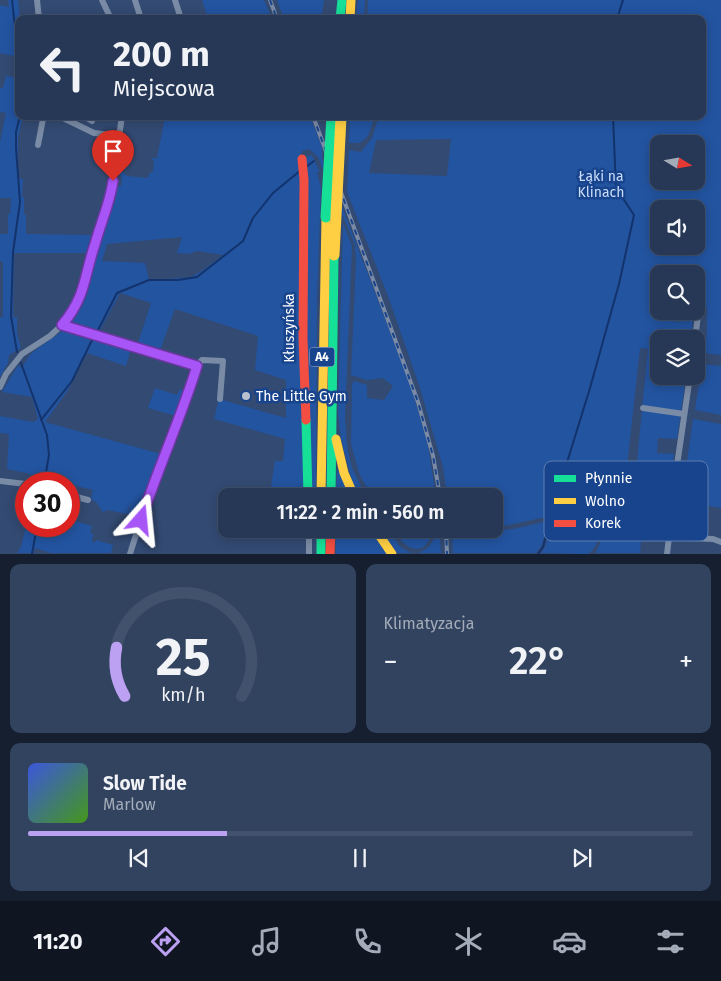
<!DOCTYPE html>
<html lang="pl">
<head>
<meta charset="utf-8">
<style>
  :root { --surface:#263856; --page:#324360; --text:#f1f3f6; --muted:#a4acb9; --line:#42526c; --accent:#bca0f2 }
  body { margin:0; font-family:"Fira Sans",sans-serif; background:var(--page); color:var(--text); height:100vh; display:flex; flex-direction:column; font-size:19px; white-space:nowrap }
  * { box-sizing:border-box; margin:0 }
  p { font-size:16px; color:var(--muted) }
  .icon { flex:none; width:28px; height:28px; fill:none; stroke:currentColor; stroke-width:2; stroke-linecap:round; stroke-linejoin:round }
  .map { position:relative; height:554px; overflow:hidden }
  .sheet { display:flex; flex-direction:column; gap:10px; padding:10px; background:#151f2f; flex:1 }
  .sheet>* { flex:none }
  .banner { position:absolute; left:15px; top:15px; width:691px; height:105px; border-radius:10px; box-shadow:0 2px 12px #0003,0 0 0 1px var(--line); background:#263856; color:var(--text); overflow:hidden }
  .needle { width:32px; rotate:101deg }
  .tools { position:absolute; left:650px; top:135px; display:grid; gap:10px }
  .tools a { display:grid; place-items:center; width:55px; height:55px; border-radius:10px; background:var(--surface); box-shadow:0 2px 12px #0003,0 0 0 1px var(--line); font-size:25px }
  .speed { position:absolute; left:15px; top:472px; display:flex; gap:10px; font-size:25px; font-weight:700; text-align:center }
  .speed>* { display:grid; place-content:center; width:65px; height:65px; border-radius:50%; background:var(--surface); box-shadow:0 2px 12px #0003,0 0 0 1px var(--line); line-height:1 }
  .speed .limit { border:8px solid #d22; background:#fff; color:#111 }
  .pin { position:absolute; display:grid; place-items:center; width:42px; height:42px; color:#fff; margin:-51px -21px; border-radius:50% 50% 50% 0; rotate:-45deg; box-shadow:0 0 5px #0007 }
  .pin .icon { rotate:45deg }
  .me { position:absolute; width:55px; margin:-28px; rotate:18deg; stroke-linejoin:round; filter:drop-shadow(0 0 4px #0008) }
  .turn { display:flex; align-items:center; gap:18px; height:105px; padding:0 15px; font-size:22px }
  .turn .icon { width:65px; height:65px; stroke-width:2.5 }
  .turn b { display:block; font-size:35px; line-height:42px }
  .big { font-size:38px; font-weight:600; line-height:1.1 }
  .sheet .widget { flex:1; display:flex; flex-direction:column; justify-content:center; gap:8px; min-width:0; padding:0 18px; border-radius:10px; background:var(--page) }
  .sheet .dial { align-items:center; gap:0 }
  .dial svg { height:130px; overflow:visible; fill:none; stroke:var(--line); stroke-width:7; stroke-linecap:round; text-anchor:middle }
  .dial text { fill:var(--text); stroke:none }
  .song { display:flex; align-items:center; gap:15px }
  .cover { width:60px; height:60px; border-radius:8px; background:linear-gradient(135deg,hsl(230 70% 55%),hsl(100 70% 35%)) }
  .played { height:5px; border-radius:2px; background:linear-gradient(90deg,var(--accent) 30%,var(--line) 30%) }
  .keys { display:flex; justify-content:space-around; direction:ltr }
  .heat { display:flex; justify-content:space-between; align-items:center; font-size:28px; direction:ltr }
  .sheet .tiles { flex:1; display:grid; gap:10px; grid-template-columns:1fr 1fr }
  .widget:last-child { grid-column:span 2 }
  .trip { position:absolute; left:218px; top:488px; width:285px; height:50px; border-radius:10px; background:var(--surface); box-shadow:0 2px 12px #0003,0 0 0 1px var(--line); font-weight:600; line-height:50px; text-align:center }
  .tabs { display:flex; height:80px; justify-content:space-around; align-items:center; background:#0f1622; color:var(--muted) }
  .tabs .icon { width:35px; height:35px }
  .tabs .selected { color:var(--accent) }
  .tabs b { font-size:22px; color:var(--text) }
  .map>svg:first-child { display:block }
  .green { fill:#2354a0; fill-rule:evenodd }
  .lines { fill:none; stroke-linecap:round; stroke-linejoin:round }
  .stream { stroke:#13336c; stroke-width:2 }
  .street { stroke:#7a8ba6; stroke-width:6 }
  .fast { stroke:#16e098; stroke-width:9 }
  .slow { stroke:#ffcf43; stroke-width:9 }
  .jam { stroke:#f24e42; stroke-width:9 }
  .rail-casing { stroke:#7b8ba5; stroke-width:4 }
  .rail { stroke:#18448d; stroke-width:2; stroke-dasharray:5.5; stroke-linecap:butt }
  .fast-bridge { stroke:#16e098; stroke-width:11 }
  .slow-bridge { stroke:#ffcf43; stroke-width:11 }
  .route-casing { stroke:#6d37a1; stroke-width:12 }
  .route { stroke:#a855f7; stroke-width:9 }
  .poi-dot { fill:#b8c0ce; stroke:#18448d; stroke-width:2 }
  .labels { text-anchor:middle; stroke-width:5; stroke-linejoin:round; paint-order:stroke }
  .shield { fill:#18448d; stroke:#bac7dd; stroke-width:1 }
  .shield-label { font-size:12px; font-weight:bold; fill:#fff }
  .park-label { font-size:14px; fill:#caddfa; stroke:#18448d }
  .street-label { font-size:14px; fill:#fff; stroke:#18448d }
  .poi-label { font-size:14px; fill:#fff; stroke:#18448d; text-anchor:start }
  .key { fill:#18448d; stroke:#5d7caf; stroke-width:1 }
  .key-label { font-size:14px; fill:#fff }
</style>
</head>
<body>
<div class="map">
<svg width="721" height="554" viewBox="0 0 721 554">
  <rect width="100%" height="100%" fill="#334a72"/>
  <path class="green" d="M8,0H18L20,19H19V57L0,53V5L9,7Z
    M202,0H264L272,19H208Z
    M277,0H324L321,19H284Z
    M358,0H365L364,19H356Z
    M368,0H721V355L704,353L707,332V307L696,308V274H659V311H673L675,322L693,320L691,339H659V376H686L677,439L658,438L657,453L674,454L669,490L634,491L648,349L640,348L625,485L600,482L596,521L546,517L494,528V496L447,495L443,467L420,388L388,296L347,192L349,150L361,152L372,138L379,116H702V19H367ZM451,139L447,176L369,173L376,140ZM659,144H696V181H659ZM659,209H696V246H659Z
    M6,76L19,78V116H23L18,137V178L23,179L22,197H24V214L26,215V234L91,235L86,253H14L13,317H17V333L21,348L9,355L8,363L0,377V317H3V262L0,261V234H8V214H10L11,198H0V142L6,113L0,112V88H3Z
    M310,116L322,147V159L345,214L410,384L427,440L436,496H371L359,473L351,444L352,384L354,381L367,385V398L384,400L393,386L383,378L367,380L351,375L356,261L355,245L318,157L309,149L302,151L300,160L306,496H281L270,493L275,461H283L285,439L214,419L219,399L286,418V380L255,370L258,336L175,309L159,353L137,346L151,303L120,293L99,332L72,322L81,308L88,292L98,245L115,201L117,186H121L122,178L119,173V169L127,176L148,178L149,174L153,171L154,161L151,158H157L165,117ZM182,237L177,253L189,254L197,251L223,255L203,270L191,277L153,280L149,279L145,263L102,261L107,244Z
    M350,116H375L368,136L360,143H349Z
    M312,155L320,172H317L321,188L317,299L316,496H309L306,380V157Z
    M343,223L352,246L345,417L347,446L352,468L366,496H358L354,489L341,439L338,413Z
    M66,328L131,348L126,366L87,353L68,390L45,422L161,454L136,525L132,524V521L128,514L131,501L127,514L108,510L103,512L96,502L91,499L93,490L76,486L75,494L69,493V484L31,482V474L7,469L9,434L0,433V416L33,422L38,419L32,397L2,392L18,365L21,368C26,363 27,357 33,352C43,344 55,337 66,328Z
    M702,364L721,366V415L695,410Z
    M155,388L177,395L180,389L184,391L176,416L148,408Z
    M693,419L721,424V508L703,505L706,486L684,483Z
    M337,468L350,496H336Z
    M69,519L92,526L90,533L93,534L92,542H96V540L113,545L111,553H51L35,548L33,553H17L21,547L26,526H69Z
    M548,521L542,545L536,553H453L452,534L514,529Z
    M553,521L577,525L590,524L600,528C599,537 597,548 588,554L541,553L545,547Z
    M336,529H371L388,554H336Z
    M380,529H389L400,547L411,553H397Z
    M393,529H441V531C430,533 431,539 424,547C410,554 399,539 393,529Z
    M605,530L641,540L640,553H596Z
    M440,536L441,553H419L429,547L435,537Z"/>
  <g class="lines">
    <path class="stream" d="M12,0L15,27L19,40
      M617,19L623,0
      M306,167L314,161
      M97,332L117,293L149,280H178L197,277L243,241L253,218L273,193L301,170
      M17,352L11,316L13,252L20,202L16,148V132L20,116
      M21,363L47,435L49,455L44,484
      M41,420L72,381L92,340
      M32,554L37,526
      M538,554L543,547L552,511L590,388L619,284L634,215L616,188L613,116"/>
    <path class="street" d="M37,0L39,19
      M102,0L111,19
      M135,0L141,19
      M175,0L181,19
      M59,116L94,133L119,136
      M83,116L92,121
      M38,145L43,119L50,116
      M62,325L197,366
      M695,339L699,308
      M0,387L6,374L22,354L50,336L62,325L73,313L81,298L92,250L110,199L122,116
      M643,408L684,414
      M0,481L26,484
      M630,486L625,530L669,537L713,539L721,542
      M69,495L88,500
      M602,524L625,530
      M309,529V554
      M130,554C149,490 177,430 197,366L202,360L223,361L220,399
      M667,554L672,512L674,486L690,376"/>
    <path class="fast" d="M340,19L342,0
      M306,420L308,496
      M331,496L334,255
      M321,529V554"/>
    <path class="slow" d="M350,19L351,0
      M336,439L344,473L354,496
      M321,496L326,217
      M375,529L392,554"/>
    <path class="jam" d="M302,159L304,180L303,338L306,420
      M330,554L331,529"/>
    <defs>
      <path id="rail" d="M270,0L277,19
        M313,116L418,402L433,456L440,496
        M446,529L447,554"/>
    </defs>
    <use href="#rail" class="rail-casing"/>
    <use href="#rail" class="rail"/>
    <path class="fast-bridge" d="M326,217L332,116"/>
    <path class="slow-bridge" d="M334,255L341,117"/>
  </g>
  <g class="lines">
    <defs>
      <path id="route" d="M113,181C110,203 101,222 95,244C84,276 86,297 62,325L197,366C181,418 158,468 141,520"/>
    </defs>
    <use href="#route" class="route-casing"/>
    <use href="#route" class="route"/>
  </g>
  <circle class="poi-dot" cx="246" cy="396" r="5"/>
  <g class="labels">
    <rect class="shield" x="309.5" y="347.5" width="25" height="19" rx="4"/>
    <g class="shield-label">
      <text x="322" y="361">A4</text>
    </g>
    <g class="park-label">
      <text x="601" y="181">Łąki na<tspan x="601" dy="16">Klinach</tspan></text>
    </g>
    <g class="street-label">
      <text transform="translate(289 328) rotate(-90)" y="5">Kłuszyńska</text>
    </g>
    <g class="poi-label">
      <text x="256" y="401">The Little Gym</text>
    </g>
  </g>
  <rect x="544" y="461" width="164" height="80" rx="8" class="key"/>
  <rect x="554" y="475" width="22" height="7" fill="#16e098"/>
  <rect x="554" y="498" width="22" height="6" fill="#ffcf43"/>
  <rect x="554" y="520" width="22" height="7" fill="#f24e42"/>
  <g class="key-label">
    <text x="585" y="483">Płynnie</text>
    <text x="585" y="506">Wolno</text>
    <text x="585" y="528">Korek</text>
  </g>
</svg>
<div class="tools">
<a><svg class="needle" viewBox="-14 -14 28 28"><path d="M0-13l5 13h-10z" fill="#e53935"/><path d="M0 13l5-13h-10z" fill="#a4acb9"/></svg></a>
<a><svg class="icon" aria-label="sound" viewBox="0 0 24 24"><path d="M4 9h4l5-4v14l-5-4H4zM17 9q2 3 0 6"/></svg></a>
<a><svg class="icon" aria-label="search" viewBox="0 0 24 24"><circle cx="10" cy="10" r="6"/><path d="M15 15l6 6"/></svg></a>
<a><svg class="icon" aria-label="layers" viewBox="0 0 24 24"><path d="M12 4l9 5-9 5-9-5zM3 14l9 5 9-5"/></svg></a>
</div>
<div class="speed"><div class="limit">30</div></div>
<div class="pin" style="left:113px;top:181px;background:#d93025"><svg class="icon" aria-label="arrive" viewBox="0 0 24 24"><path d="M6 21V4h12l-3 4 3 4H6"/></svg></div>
<svg class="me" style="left:141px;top:520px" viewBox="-20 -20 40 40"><path d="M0-17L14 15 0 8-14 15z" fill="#a855f7" stroke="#fff" stroke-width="4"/></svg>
<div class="trip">11:22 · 2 min · 560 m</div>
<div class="banner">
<div class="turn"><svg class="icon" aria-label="left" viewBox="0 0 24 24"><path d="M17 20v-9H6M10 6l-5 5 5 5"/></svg><div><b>200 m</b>Miejscowa</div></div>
</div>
</div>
<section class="sheet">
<div class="tiles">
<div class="widget dial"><svg viewBox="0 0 100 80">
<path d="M14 69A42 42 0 1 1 86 69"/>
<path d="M14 69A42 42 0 0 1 9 39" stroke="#bca0f2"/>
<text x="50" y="56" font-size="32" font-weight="700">25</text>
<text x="50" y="72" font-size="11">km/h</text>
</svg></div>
<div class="widget"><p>Klimatyzacja</p>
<div class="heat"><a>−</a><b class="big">22°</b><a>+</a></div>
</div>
<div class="widget">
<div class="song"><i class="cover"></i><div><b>Slow Tide</b><p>Marlow</p></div></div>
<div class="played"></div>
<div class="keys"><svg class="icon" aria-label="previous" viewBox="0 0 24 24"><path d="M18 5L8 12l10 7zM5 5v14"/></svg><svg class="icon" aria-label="pause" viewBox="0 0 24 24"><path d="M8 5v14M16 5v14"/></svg><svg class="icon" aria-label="next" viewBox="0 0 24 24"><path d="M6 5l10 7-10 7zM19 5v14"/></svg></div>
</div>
</div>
</section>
<nav class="tabs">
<b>11:20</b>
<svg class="icon selected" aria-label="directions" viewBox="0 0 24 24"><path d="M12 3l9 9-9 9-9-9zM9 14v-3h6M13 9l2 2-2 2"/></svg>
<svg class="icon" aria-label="music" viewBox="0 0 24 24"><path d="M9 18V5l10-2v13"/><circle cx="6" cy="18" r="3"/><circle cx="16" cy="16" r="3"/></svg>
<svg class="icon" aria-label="phone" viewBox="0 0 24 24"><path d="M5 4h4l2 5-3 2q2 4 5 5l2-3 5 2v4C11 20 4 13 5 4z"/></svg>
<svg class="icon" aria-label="climate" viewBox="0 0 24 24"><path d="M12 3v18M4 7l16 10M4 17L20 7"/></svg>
<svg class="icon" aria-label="car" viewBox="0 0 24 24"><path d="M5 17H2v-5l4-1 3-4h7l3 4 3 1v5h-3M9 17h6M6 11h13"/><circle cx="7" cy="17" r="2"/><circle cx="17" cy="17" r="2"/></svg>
<svg class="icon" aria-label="filters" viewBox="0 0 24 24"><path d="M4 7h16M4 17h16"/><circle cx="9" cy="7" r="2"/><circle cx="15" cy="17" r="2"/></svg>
</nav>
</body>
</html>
